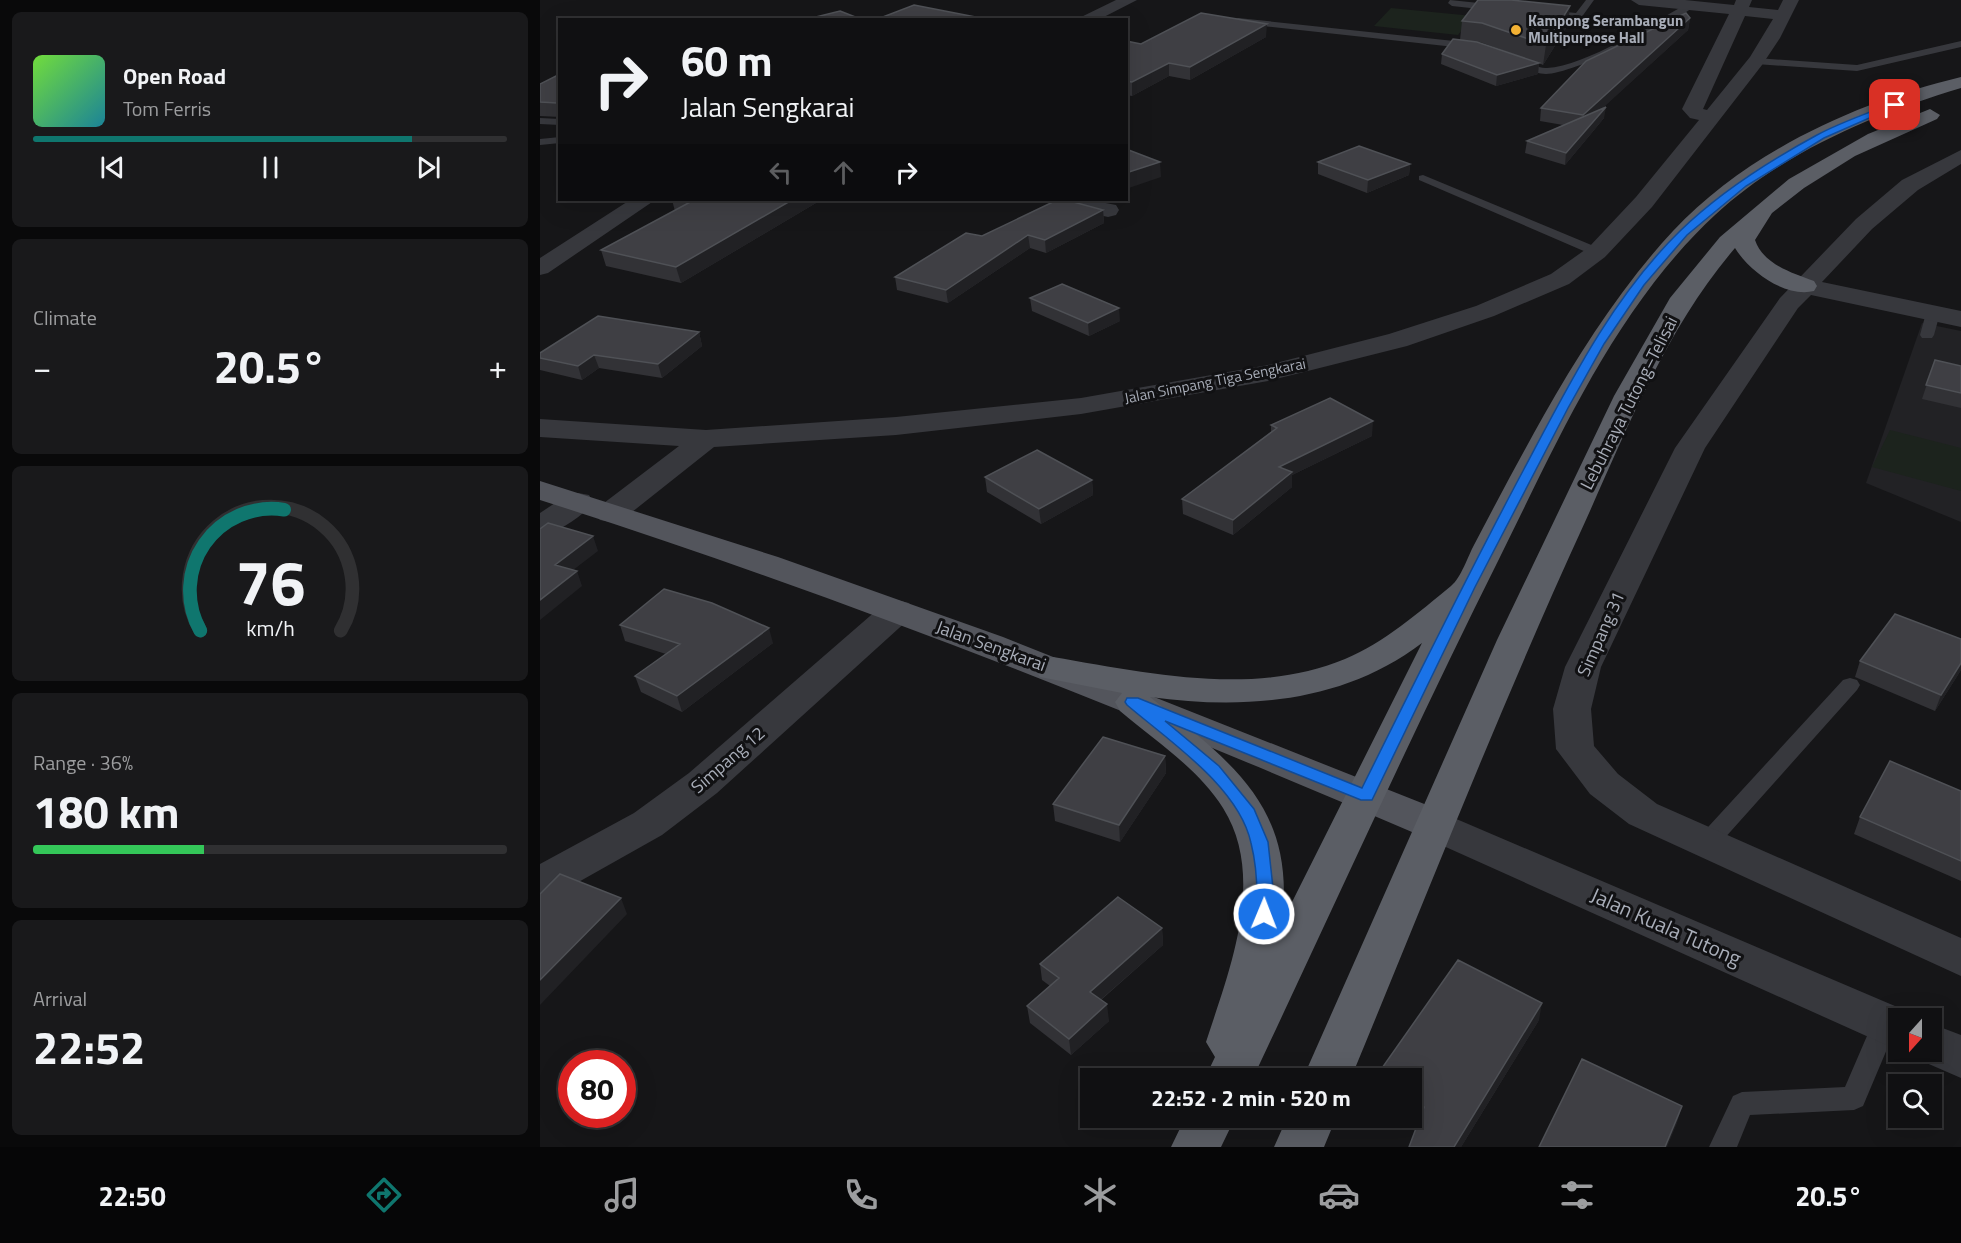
<!DOCTYPE html>
<html lang="en">
<head>
<meta charset="utf-8">
<style>
  :root { --surface:#101012; --page:#19191b; --text:#f1f3f6; --muted:#9c9d9f; --line:#303032; --accent:#0f766e }
  body { margin:0; font-family:"Titillium Web",sans-serif; background:var(--page); color:var(--text); height:100vh; display:flex; flex-direction:column; font-size:22px; white-space:nowrap }
  * { box-sizing:border-box; margin:0 }
  p { font-size:20px; color:var(--muted) }
  .icon { flex:none; width:33px; height:33px; fill:none; stroke:currentColor; stroke-width:2; stroke-linecap:round; stroke-linejoin:round }
  .map { position:relative; flex:1; overflow:hidden }
  .sheet { display:flex; flex-direction:column; gap:12px; padding:12px; background:#09090a; width:540px }
  .sheet>* { flex:none }
  .hud { position:absolute; left:18px; top:18px; width:570px; height:183px; border-radius:0px; box-shadow:0 6px 24px #0002,0 0 0 2px var(--line); background:#101012; color:var(--text); overflow:hidden }
  .needle { width:39px; rotate:201deg }
  .fabs { position:absolute; left:1348px; top:1008px; display:grid; gap:12px }
  .fabs a { display:grid; place-items:center; width:54px; height:54px; border-radius:0px; background:var(--surface); box-shadow:0 6px 24px #0002,0 0 0 2px var(--line); font-size:30px }
  .speed { position:absolute; left:18px; top:1050px; display:flex; gap:12px; font-size:30px; font-weight:700; text-align:center }
  .speed>* { display:grid; place-content:center; width:78px; height:78px; border-radius:50%; background:var(--surface); box-shadow:0 6px 24px #0002,0 0 0 2px var(--line); line-height:1 }
  .speed .limit { border:9px solid #d22; background:#fff; color:#111 }
  .pin { position:absolute; display:grid; place-items:center; width:51px; height:51px; color:#fff; margin:-26px; border-radius:12px; box-shadow:0 3px 9px #0006 }
  .me { position:absolute; width:66px; margin:-33px; rotate:1deg; stroke-linejoin:round; filter:drop-shadow(0 0 4px #0008) }
  .turn { display:flex; align-items:center; gap:21px; height:126px; padding:0 24px; font-size:27px }
  .turn .icon { width:78px; height:78px; stroke-width:2.5 }
  .turn b { display:block; font-size:42px; line-height:51px }
  .lanes { display:flex; align-items:center; height:57px; padding:0 24px; background:#0003; justify-content:center; gap:30px; direction:ltr }
  .lanes .off { opacity:.35 }
  .big { font-size:45px; font-weight:700; line-height:1.1 }
  .sheet .tile { flex:1; display:flex; flex-direction:column; justify-content:center; gap:9px; min-width:0; padding:0 21px; border-radius:9px; background:var(--page) }
  .sheet .dial { align-items:center; gap:0 }
  .dial svg { height:156px; overflow:visible; fill:none; stroke:var(--line); stroke-width:7; stroke-linecap:round; text-anchor:middle }
  .dial text { fill:var(--text); stroke:none }
  .song { display:flex; align-items:center; gap:18px }
  .cover { width:72px; height:72px; border-radius:9px; background:linear-gradient(135deg,hsl(100 70% 55%),hsl(190 70% 35%)) }
  .played { height:6px; border-radius:3px; background:linear-gradient(90deg,var(--accent) 80%,var(--line) 80%) }
  .keys { display:flex; justify-content:space-around; direction:ltr }
  .heat { display:flex; justify-content:space-between; align-items:center; font-size:33px; direction:ltr }
  .charge { height:9px; border-radius:4px; background:linear-gradient(90deg,#34c759 36%,var(--line) 0) }
  .trip { position:absolute; left:540px; top:1068px; width:342px; height:60px; border-radius:0px; background:var(--surface); box-shadow:0 6px 24px #0002,0 0 0 2px var(--line); font-weight:700; line-height:60px; text-align:center }
  .dock { display:flex; height:96px; justify-content:space-around; align-items:center; background:#060607; color:var(--muted) }
  .dock .icon { width:42px; height:42px }
  .dock .on { color:var(--accent) }
  .dock b { font-size:27px; color:var(--text) }
  main { display:flex; flex:1; min-height:0 }
  .map>svg:first-child { display:block }
  .built { fill:#222225 }
  .green { fill:#1c231d }
  .lines { fill:none; stroke-linecap:round; stroke-linejoin:round }
  .service { fill:#37383d; fill-rule:evenodd }
  .minor { fill:#37383d; fill-rule:evenodd }
  .tertiary { fill:#37383d; fill-rule:evenodd }
  .primary { fill:#53555c; fill-rule:evenodd }
  .trunk { fill:#5b5e65; fill-rule:evenodd }
  .wall { fill:#323236 }
  .shaded-wall { fill:#212124 }
  .building { fill:#3f3f44; stroke:#4f5156; stroke-width:1.5 }
  .route { fill:#1a73e8; stroke:#114b97; stroke-width:1.5 }
  .poi-dot { fill:#f2b134; stroke:#111113; stroke-width:2 }
  .labels { text-anchor:middle; stroke-width:6; stroke-linejoin:round; paint-order:stroke }
  .far-poi-label { font-size:15px; font-weight:bold; fill:#a8adb8; stroke:#111113; text-anchor:start }
  .far-street-label { font-size:15px; fill:#a8adb8; stroke:#111113 }
  .street-label { font-size:18px; fill:#a8adb8; stroke:#111113 }
  .near-street-label { font-size:21px; fill:#a8adb8; stroke:#111113 }
</style>
</head>
<body>
<main>
<section class="sheet">
<div class="tile">
<div class="song"><i class="cover"></i><div><b>Open Road</b><p>Tom Ferris</p></div></div>
<div class="played"></div>
<div class="keys"><svg class="icon" aria-label="previous" viewBox="0 0 24 24"><path d="M18 5L8 12l10 7zM5 5v14"/></svg><svg class="icon" aria-label="pause" viewBox="0 0 24 24"><path d="M8 5v14M16 5v14"/></svg><svg class="icon" aria-label="next" viewBox="0 0 24 24"><path d="M6 5l10 7-10 7zM19 5v14"/></svg></div>
</div>
<div class="tile"><p>Climate</p>
<div class="heat"><a>−</a><b class="big">20.5°</b><a>+</a></div>
</div>
<div class="tile dial"><svg viewBox="0 0 100 80">
<path d="M14 69A42 42 0 1 1 86 69"/>
<path d="M14 69A42 42 0 0 1 57 7" stroke="#0f766e"/>
<text x="50" y="56" font-size="32" font-weight="700">76</text>
<text x="50" y="72" font-size="11">km/h</text>
</svg></div>
<div class="tile"><p>Range · 36%</p><b class="big">180 km</b><div class="charge"></div></div>
<div class="tile"><p>Arrival</p><b class="big">22:52</b></div>
</section>
<div class="map">
<svg width="1421" height="1147" viewBox="0 0 1421 1147">
  <rect width="100%" height="100%" fill="#161618"/>
  <path class="built" d="M1382,323L1421,331V522L1326,483Z"/>
  <path class="green" d="M851,8L933,16L918,35L834,26Z
    M1350,430L1421,448V491L1332,467Z"/>
  <g class="lines">
    <path class="service" d="M910,0L958,5L962,8L958,11L912,6L908,3Z
      M1046,0H1054L1041,18L1002,13L1006,10L1036,13Z
      M1147,4L1154,6C1133,25 1033,74 1006,74C995,74 979,67 971,61L976,58C986,61 997,69 1007,68C1046,66 1112,23 1147,4Z
      M698,18L933,43L938,46L933,49L695,23L694,21Z
      M1421,41V47L1317,71L1216,64L1211,61L1216,58L1317,65Z
      M0,118L20,119V125L0,124Z
      M20,137V143L0,145V139Z
      M883,175L1061,249L1063,252L1057,256L1053,255L879,180V176Z
      M1393,309L1400,313L1394,335L1392,338H1382L1380,335L1386,313Z
      M1310,678L1317,680L1320,685L1317,690L1174,850L1166,852L1158,850L1155,844L1158,838L1303,680Z
      M1345,1012L1354,1015L1358,1023L1323,1106L1314,1110L1210,1115L1197,1147H1169L1193,1096L1202,1092L1305,1087L1336,1015Z"/>
    <path class="minor" d="M576,0H597L558,20H535Z
      M1091,0H1145L1194,5L1196,0H1212L1209,7L1238,10L1243,0H1259L1240,38L1222,65L1112,207L1065,257L1029,284L954,316L867,346L728,381L541,414L356,435L174,447L82,520L71,522L60,520L55,513L60,506L139,446L0,437V419L166,430L356,417L541,398L728,365L849,334L936,306L1011,274L1049,247L1096,197L1159,120L1150,118L1142,109L1189,14L1099,5ZM1205,16L1233,19L1210,57L1167,110L1163,109Z
      M1421,150V164L1378,190L1332,229L1282,282L1421,311V327L1271,295L1258,308L1165,448L1061,667L1051,709L1054,746L1078,774L1117,804L1421,938V976L1089,824L1050,794L1016,749L1013,709L1025,667L1135,448L1240,298L1316,219L1362,180Z
      M90,200H115L8,273L0,275V258Z
      M511,200H550L576,205L579,210L576,215L568,217L514,205Z
      M38,493L49,495L53,502C43,517 18,532 0,536V513L27,495Z
      M357,600L369,603L374,611L369,619L177,793L122,835L19,893L0,896V864L94,813L149,773L345,603Z"/>
    <path class="tertiary" d="M893,809L1376,1015L1377,1018H1359V1049L1342,1043L879,835L873,824L879,813Z
      M1392,1024L1421,1035V1078L1375,1058L1372,1052H1392Z"/>
    <path class="primary" d="M0,481L238,557L463,637L907,813L913,824L907,835L893,839L879,835C590,711 299,595 0,500Z"/>
    <path class="trunk" d="M1421,77V88C1334,114 1243,152 1175,215C1076,307 1019,438 960,557C874,729 795,904 713,1078H665L675,1057L666,1042C689,971 727,878 683,808C658,768 615,741 580,711L575,702L582,693L500,677L495,669L500,661L513,657C607,673 713,697 805,659C844,643 879,612 911,586C921,578 928,556 934,545C957,501 980,458 1004,415C1041,350 1082,286 1133,231C1207,152 1317,102 1421,77ZM882,643L742,922C756,806 691,762 610,697C705,710 803,703 882,643Z
      M1390,109L1400,115L1397,119L1315,156L1264,188L1232,213L1215,240C1223,264 1252,273 1274,281L1277,286L1274,291C1245,298 1209,271 1195,248C1126,329 1088,427 1045,522C961,705 888,892 811,1078H763L957,640L1074,396L1130,298L1180,237L1249,179L1328,134Z
      M645,1118H695L681,1147H631Z
      M747,1118H796L784,1147H734Z"/>
  </g>
  <path class="wall" d="M1150,18L1148,30L1062,108L1064,118L1025,165L985,153L987,141L1023,125L1000,121L1001,108Z
    M922,21L1028,25L1003,65L999,63L998,74L956,86L901,64L902,54L992,61L940,42L920,40Z
    M726,37L650,80L629,76L592,96L586,95V41L601,44Z
    M20,74V117L0,116V84Z
    M778,162L870,164L869,175L827,193L778,174Z
    M132,200H281L141,283L66,266L61,250L135,211Z
    M563,210L564,223L506,253L490,248L408,303L357,290L355,277L442,236Z
    M490,298L580,321L549,336L492,311Z
    M159,332L162,346L122,378L59,368L42,380L0,370V353Z
    M1395,360L1421,366V408L1382,399Z
    M731,425L832,436L752,475V487L693,535L643,514L642,499L731,432Z
    M445,477L552,480L553,495L501,524L447,492Z
    M80,625L233,643L142,712L101,692L95,676L126,654L85,641Z
    M1320,661L1421,670L1395,711L1315,677Z
    M625,756L626,773L580,842L515,821L513,804Z
    M1421,791V881L1314,834L1320,817Z
    M622,928L623,945L561,1000L569,1021L531,1055L490,1023L487,1006L510,986L502,980L500,964Z
    M999,1020L921,1147H869L879,1122L871,1118L872,1078Z"/>
  <path class="shaded-wall" d="M1030,6L1028,25L1003,65L1006,45Z
    M1150,18L1148,30L1041,128L1043,115Z
    M727,24L726,37L650,80V67Z
    M629,63V76L592,96V82Z
    M999,63L998,74L956,86L957,75Z
    M20,101V112L17,103Z
    M1066,107L1064,118L1025,165L1026,153Z
    M620,162L621,177L586,189V173Z
    M870,164L869,175L827,193L828,180Z
    M252,200H281L141,283L136,267Z
    M563,210L564,223L506,253L505,240Z
    M488,235L490,248L408,303L406,290Z
    M579,308L580,321L549,336L548,323Z
    M159,332L162,346L122,378L118,364Z
    M54,355L59,368L42,380L38,366Z
    M833,421L832,436L752,475V487L693,535V520L739,467Z
    M552,480L553,495L501,524L499,509Z
    M53,536L58,551L20,580L15,565Z
    M37,571L42,586L0,620V600Z
    M229,628L233,643L142,712L137,696Z
    M1421,663V670L1395,711L1401,695Z
    M625,756L626,773L580,842L579,825Z
    M81,898L87,914L0,1005V980Z
    M622,928L623,945L551,1008L550,992Z
    M1002,1003L999,1020L921,1147H914Z
    M567,1004L569,1021L531,1055L529,1039Z
    M1142,1106L1137,1123L1127,1147H1125Z"/>
  <path class="building" d="M938,0H971L1030,6L1006,45L942,23L922,21Z
    M374,5L451,20H335Z
    M300,11L323,20H271L276,17Z
    M661,13L727,24L650,67L629,63L592,82L586,81V41L601,44Z
    M1146,13L1150,18L1043,115L1001,108L1046,61Z
    M913,39L937,42L999,63L957,75L902,54Z
    M20,74V101L17,103L0,102V84Z
    M1066,107L1026,153L987,141Z
    M819,146L870,164L828,180L778,162Z
    M586,149L620,162L586,173Z
    M151,200H252L136,267L61,250L154,200Z
    M517,200H526L563,210L505,240L488,235L406,290L355,277L426,233L442,236Z
    M522,284L579,308L548,323L490,298Z
    M58,316L159,332L118,364L54,355L38,366L0,358V353Z
    M1395,360L1421,366V393L1386,385Z
    M790,398L833,421L739,467L752,472L693,520L642,499L737,428L731,425Z
    M497,450L552,480L499,509L445,477Z
    M8,523L53,536L15,565L37,571L0,600V529Z
    M124,589L172,603L229,628L137,696L95,676L140,644L80,625Z
    M1355,614L1421,639V663L1401,695L1320,661Z
    M563,737L625,756L579,825L513,804Z
    M1350,761L1421,791V861L1320,817Z
    M20,874L81,898L0,980V894Z
    M578,897L622,928L550,992L567,1004L529,1039L487,1006L519,978L500,964Z
    M918,960L1002,1003L914,1147H915H869L884,1107L872,1100V1078H835Z
    M1042,1059L1142,1106L1125,1147H999Z"/>
  <path class="route" d="M1352,103L1359,105L1284,138L1206,186L1147,235L1104,285L1064,344L1028,408L935,587L832,800H821L625,721L679,766L714,809L728,842L734,897L730,919H717C713,912 717,905 717,897C717,880 715,859 711,843C699,787 629,741 587,705L585,702L587,698H598L822,788C875,681 928,574 984,469C1028,386 1072,297 1140,231C1179,193 1229,161 1277,135C1301,122 1327,114 1352,103Z"/>
  <circle class="poi-dot" cx="976" cy="30" r="6"/>
  <g class="labels">
    <g class="far-poi-label">
      <text x="988" y="26">Kampong Serambangun<tspan x="988" dy="17">Multipurpose Hall</tspan></text>
    </g>
    <g class="far-street-label">
      <text transform="translate(675 381) rotate(-11)" y="5">Jalan Simpang Tiga Sengkarai</text>
    </g>
    <g class="street-label">
      <text transform="translate(1089 403) rotate(-63)" y="6">Lebuhraya Tutong–Telisai</text>
      <text transform="translate(1061 634) rotate(-66)" y="6">Simpang 31</text>
      <text transform="translate(451 646) rotate(20)" y="6">Jalan Sengkarai</text>
      <text transform="translate(188 760) rotate(-41)" y="6">Simpang 12</text>
    </g>
    <g class="near-street-label">
      <text transform="translate(1126 927) rotate(24)" y="7">Jalan Kuala Tutong</text>
    </g>
  </g>
</svg>
<div class="fabs">
<a><svg class="needle" viewBox="-14 -14 28 28"><path d="M0-13l5 13h-10z" fill="#e53935"/><path d="M0 13l5-13h-10z" fill="#9c9d9f"/></svg></a>
<a><svg class="icon" aria-label="search" viewBox="0 0 24 24"><circle cx="10" cy="10" r="6"/><path d="M15 15l6 6"/></svg></a>
</div>
<div class="speed"><div class="limit">80</div></div>
<div class="pin" style="left:1355px;top:105px;background:#d93025"><svg class="icon" aria-label="arrive" viewBox="0 0 24 24"><path d="M6 21V4h12l-3 4 3 4H6"/></svg></div>
<svg class="me" style="left:724px;top:914px" viewBox="-20 -20 40 40"><circle r="17" fill="#1a73e8" stroke="#fff" stroke-width="3"/><path d="M0-11L8 9 0 5-8 9z" fill="#fff"/></svg>
<div class="trip">22:52 · 2 min · 520 m</div>
<div class="hud">
<div class="turn"><svg class="icon" aria-label="right" viewBox="0 0 24 24"><path d="M7 20v-9h11M14 6l5 5-5 5"/></svg><div><b>60 m</b>Jalan Sengkarai</div></div>
<div class="lanes"><svg class="icon off" aria-label="left" viewBox="0 0 24 24"><path d="M17 20v-9H6M10 6l-5 5 5 5"/></svg><svg class="icon off" aria-label="ahead" viewBox="0 0 24 24"><path d="M12 20V5M6 11l6-6 6 6"/></svg><svg class="icon" aria-label="right" viewBox="0 0 24 24"><path d="M7 20v-9h11M14 6l5 5-5 5"/></svg></div>
</div>
</div>
</main>
<nav class="dock">
<b>22:50</b>
<svg class="icon on" aria-label="directions" viewBox="0 0 24 24"><path d="M12 3l9 9-9 9-9-9zM9 14v-3h6M13 9l2 2-2 2"/></svg>
<svg class="icon" aria-label="music" viewBox="0 0 24 24"><path d="M9 18V5l10-2v13"/><circle cx="6" cy="18" r="3"/><circle cx="16" cy="16" r="3"/></svg>
<svg class="icon" aria-label="phone" viewBox="0 0 24 24"><path d="M5 4h4l2 5-3 2q2 4 5 5l2-3 5 2v4C11 20 4 13 5 4z"/></svg>
<svg class="icon" aria-label="climate" viewBox="0 0 24 24"><path d="M12 3v18M4 7l16 10M4 17L20 7"/></svg>
<svg class="icon" aria-label="car" viewBox="0 0 24 24"><path d="M5 17H2v-5l4-1 3-4h7l3 4 3 1v5h-3M9 17h6M6 11h13"/><circle cx="7" cy="17" r="2"/><circle cx="17" cy="17" r="2"/></svg>
<svg class="icon" aria-label="filters" viewBox="0 0 24 24"><path d="M4 7h16M4 17h16"/><circle cx="9" cy="7" r="2"/><circle cx="15" cy="17" r="2"/></svg>
<b>20.5°</b>
</nav>
</body>
</html>
